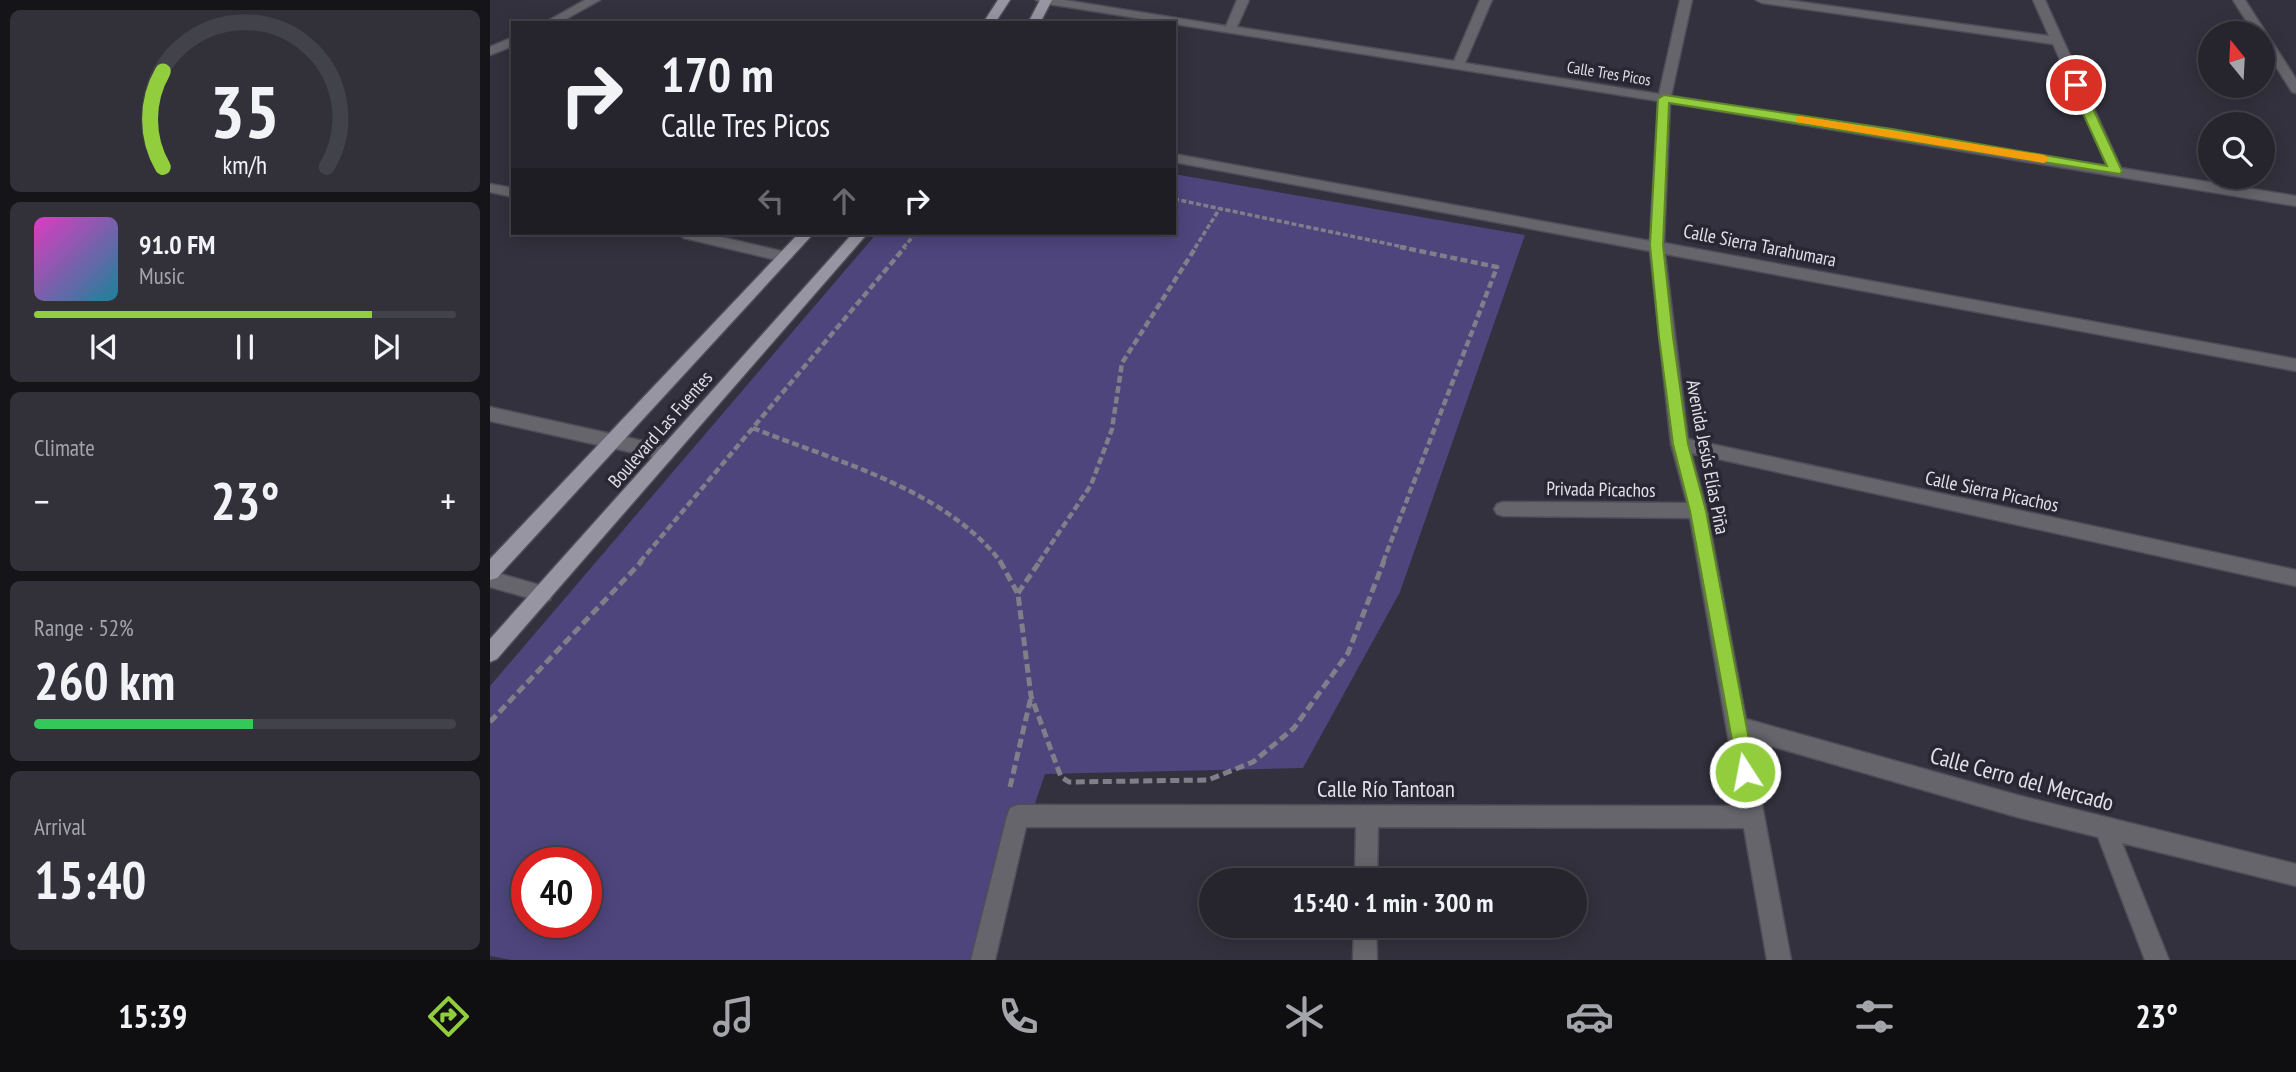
<!DOCTYPE html>
<html lang="en">
<head>
<meta charset="utf-8">
<style>
  :root { --surface:#26252e; --page:#32313a; --text:#f1f3f6; --muted:#a4a5aa; --line:#42424a; --accent:#92cd3e }
  body { margin:0; font-family:"PT Sans Narrow",sans-serif; background:var(--page); color:var(--text); height:100vh; display:flex; flex-direction:column; font-size:26px; white-space:nowrap }
  * { box-sizing:border-box; margin:0 }
  p { font-size:23px; color:var(--muted) }
  .icon { flex:none; width:38px; height:38px; fill:none; stroke:currentColor; stroke-width:2; stroke-linecap:round; stroke-linejoin:round }
  .map { position:relative; flex:1; overflow:hidden }
  .drawer { display:flex; flex-direction:column; gap:10px; padding:10px; background:#151419; width:490px }
  .drawer>* { flex:none }
  .hud { position:absolute; left:21px; top:21px; width:665px; height:214px; border-radius:0px; box-shadow:0 4px 18px #0003,0 0 0 2px var(--line); background:#26252e; color:var(--text); overflow:hidden }
  .needle { width:46px; rotate:342deg }
  .controls { position:absolute; left:1708px; top:21px; display:grid; gap:14px }
  .controls a { display:grid; place-items:center; width:77px; height:77px; border-radius:50%; background:var(--surface); box-shadow:0 4px 18px #0003,0 0 0 2px var(--line); font-size:35px }
  .speed { position:absolute; left:21px; top:847px; display:flex; gap:14px; font-size:35px; font-weight:700; text-align:center }
  .speed>* { display:grid; place-content:center; width:91px; height:91px; border-radius:50%; background:var(--surface); box-shadow:0 4px 18px #0003,0 0 0 2px var(--line); line-height:1 }
  .speed .limit { border:10px solid #d22; background:#fff; color:#111 }
  .pin { position:absolute; display:grid; place-items:center; width:60px; height:60px; color:#fff; margin:-30px; border:4px solid #fff; border-radius:50%; box-shadow:0 2px 7px #0007 }
  .me { position:absolute; width:77px; margin:-38px; rotate:349deg; stroke-linejoin:round; filter:drop-shadow(0 0 5px #0008) }
  .turn { display:flex; align-items:center; gap:24px; height:147px; padding:0 35px; font-size:32px }
  .turn .icon { width:91px; height:91px; stroke-width:2.5 }
  .turn b { display:block; font-size:49px; line-height:60px }
  .lanes { display:flex; align-items:center; height:66px; padding:0 35px; background:#0003; justify-content:center; gap:35px; direction:ltr }
  .lanes .off { opacity:.35 }
  .big { font-size:52px; font-weight:700; line-height:1.1 }
  .drawer .widget { flex:1; display:flex; flex-direction:column; justify-content:center; gap:10px; min-width:0; padding:0 24px; border-radius:10px; background:var(--page) }
  .drawer .dial { align-items:center; gap:0 }
  .dial svg { height:182px; overflow:visible; fill:none; stroke:var(--line); stroke-width:7; stroke-linecap:round; text-anchor:middle }
  .dial text { fill:var(--text); stroke:none }
  .song { display:flex; align-items:center; gap:21px }
  .cover { width:84px; height:84px; border-radius:10px; background:linear-gradient(135deg,hsl(310 70% 55%),hsl(190 70% 35%)) }
  .played { height:7px; border-radius:4px; background:linear-gradient(90deg,var(--accent) 80%,var(--line) 80%) }
  .keys { display:flex; justify-content:space-around; direction:ltr }
  .heat { display:flex; justify-content:space-between; align-items:center; font-size:38px; direction:ltr }
  .charge { height:10px; border-radius:5px; background:linear-gradient(90deg,#34c759 52%,var(--line) 0) }
  .trip { position:absolute; left:709px; top:868px; width:388px; height:70px; border-radius:35px; background:var(--surface); box-shadow:0 4px 18px #0003,0 0 0 2px var(--line); font-weight:700; line-height:70px; text-align:center }
  .menu { display:flex; height:112px; justify-content:space-around; align-items:center; background:#0f0f12; color:var(--muted) }
  .menu .icon { width:49px; height:49px }
  .menu .selected { color:var(--accent) }
  .menu b { font-size:32px; color:var(--text) }
  main { display:flex; flex:1; min-height:0 }
  .map>svg:first-child { display:block }
  .green { fill:#4e457d; fill-rule:evenodd }
  .lines { fill:none; stroke-linecap:round; stroke-linejoin:round }
  .minor-casing { stroke:#4e4d58; stroke-width:3 }
  .major-casing { stroke:#4e4d58; stroke-width:3 }
  .path-far2 { stroke:#807f89; stroke-width:3.5; stroke-dasharray:5 2.5; stroke-linecap:butt }
  .path-far1 { stroke:#807f89; stroke-width:4.5; stroke-dasharray:7 3.5; stroke-linecap:butt }
  .path { stroke:#807f89; stroke-width:5; stroke-dasharray:9 4.5; stroke-linecap:butt }
  .minor { fill:#65656b; fill-rule:evenodd }
  .major { fill:#9695a1; fill-rule:evenodd }
  .route { fill:#92cd3e; stroke:#5f8528; stroke-width:2 }
  .slow { fill:#f59e0b }
  .labels { text-anchor:middle; stroke-width:7; stroke-linejoin:round; paint-order:stroke }
  .far-street-label { font-size:16px; fill:#e1e0e8; stroke:#282733 }
  .street-label { font-size:19px; fill:#e1e0e8; stroke:#282733 }
  .near-street-label { font-size:23px; fill:#e1e0e8; stroke:#282733 }
</style>
</head>
<body>
<main>
<section class="drawer">
<div class="widget dial"><svg viewBox="0 0 100 80">
<path d="M14 69A42 42 0 1 1 86 69"/>
<path d="M14 69A42 42 0 0 1 14 27" stroke="#92cd3e"/>
<text x="50" y="56" font-size="32" font-weight="700">35</text>
<text x="50" y="72" font-size="11">km/h</text>
</svg></div>
<div class="widget">
<div class="song"><i class="cover"></i><div><b>91.0 FM</b><p>Music</p></div></div>
<div class="played"></div>
<div class="keys"><svg class="icon" aria-label="previous" viewBox="0 0 24 24"><path d="M18 5L8 12l10 7zM5 5v14"/></svg><svg class="icon" aria-label="pause" viewBox="0 0 24 24"><path d="M8 5v14M16 5v14"/></svg><svg class="icon" aria-label="next" viewBox="0 0 24 24"><path d="M6 5l10 7-10 7zM19 5v14"/></svg></div>
</div>
<div class="widget"><p>Climate</p>
<div class="heat"><a>−</a><b class="big">23°</b><a>+</a></div>
</div>
<div class="widget"><p>Range · 52%</p><b class="big">260 km</b><div class="charge"></div></div>
<div class="widget"><p>Arrival</p><b class="big">15:40</b></div>
</section>
<div class="map">
<svg width="1806" height="960" viewBox="0 0 1806 960">
  <rect width="100%" height="100%" fill="#32313d"/>
  <path class="green" d="M684,174L1035,235L910,592L813,768L555,774L492,960H21L0,956V686L387,233H684ZM37,863H96V922H37Z"/>
  <g class="lines">
    <defs>
      <path id="minor" d="M95,0H110L69,23H54Z
        M546,0H574L736,26L747,0H759L747,27L964,61L990,0H1002L975,63L1169,94L1190,0H1202L1181,96L1617,166L1563,44L1272,3L1266,0H1297L1559,36L1543,0H1555L1631,168L1806,196V206L1180,103L1174,243L1806,359V371L1175,254L1198,439L1806,570V586L1201,453L1217,511L1256,719L1527,795L1806,864V886L1632,843L1679,960H1655L1608,837L1527,817L1260,740L1301,960H1277L1254,828L888,827L887,880H865L866,827H536L505,960H481L517,816L520,808L528,805L1250,806L1200,518L1013,516L1007,514L1004,509L1007,504L1013,502L1197,503L1181,444L1160,251L684,162V154L1160,241L1168,101L552,3Z
        M1743,0H1755L1806,79V93L1802,92L1773,46V33H1764Z
        M23,37V46L0,55V47Z
        M0,184L23,188V197L0,192Z
        M187,233H214L295,252L302,257L295,262L194,238Z
        M0,407L176,446L182,448L185,453L182,458L176,460L0,421Z
        M0,571L60,588L62,594L60,600L53,602L0,587Z
        M864,926H886L887,960H863Z"/>
      <path id="major" d="M508,0H520L505,23H493Z
        M550,0H562L550,23H538Z
        M309,233H324L7,578L0,580V559Z
        M363,233H378L7,659L0,662V639Z"/>
    </defs>
    <use href="#minor" class="minor-casing"/>
    <use href="#major" class="major-casing"/>
    <path class="path-far2" d="M684,199L918,248
      M413,248L426,233
      M705,248L730,208"/>
    <path class="path-far1" d="M263,428C347,462 453,488 511,562
      M150,562L415,247
      M549,562L601,485L622,429L632,363L706,247
      M893,562L1007,267L910,247"/>
    <path class="path" d="M510,561L528,594L541,696L571,777L579,782L718,780L763,762L804,728L858,653L894,561
      M528,593L550,561
      M0,722L152,561
      M520,787L541,697"/>
    <use href="#minor" class="minor"/>
    <use href="#major" class="major"/>
  </g>
  <path class="route" d="M1586,81L1592,85L1632,171L1630,174L1179,103L1173,245L1183,337L1198,444L1216,511L1265,772L1262,778L1255,781L1249,778L1200,511L1183,444L1169,337L1160,245L1168,99L1174,95L1402,129L1617,166L1580,85Z"/>
  <path class="slow" d="M1310,116L1554,155L1560,159L1554,163L1306,122V117Z"/>
  <g class="labels">
    <g class="far-street-label">
      <text transform="translate(1119 73) rotate(9)" y="6">Calle Tres Picos</text>
    </g>
    <g class="street-label">
      <text transform="translate(1270 245) rotate(11)" y="7">Calle Sierra Tarahumara</text>
      <text transform="translate(170 429) rotate(-49)" y="7">Boulevard Las Fuentes</text>
      <text transform="translate(1218 457) rotate(79)" y="7">Avenida Jesús Elías Piña</text>
      <text transform="translate(1111 489) rotate(1)" y="7">Privada Picachos</text>
      <text transform="translate(1502 491) rotate(12)" y="7">Calle Sierra Picachos</text>
    </g>
    <g class="near-street-label">
      <text transform="translate(1532 779) rotate(15)" y="8">Calle Cerro del Mercado</text>
      <text x="896" y="797">Calle Río Tantoan</text>
    </g>
  </g>
</svg>
<div class="controls">
<a><svg class="needle" viewBox="-14 -14 28 28"><path d="M0-13l5 13h-10z" fill="#e53935"/><path d="M0 13l5-13h-10z" fill="#a4a5aa"/></svg></a>
<a><svg class="icon" aria-label="search" viewBox="0 0 24 24"><circle cx="10" cy="10" r="6"/><path d="M15 15l6 6"/></svg></a>
</div>
<div class="speed"><div class="limit">40</div></div>
<div class="pin" style="left:1586px;top:85px;background:#d93025"><svg class="icon" aria-label="arrive" viewBox="0 0 24 24"><path d="M6 21V4h12l-3 4 3 4H6"/></svg></div>
<svg class="me" style="left:1255px;top:772px" viewBox="-20 -20 40 40"><circle r="17" fill="#92cd3e" stroke="#fff" stroke-width="3"/><path d="M0-11L8 9 0 5-8 9z" fill="#fff"/></svg>
<div class="trip">15:40 · 1 min · 300 m</div>
<div class="hud">
<div class="turn"><svg class="icon" aria-label="right" viewBox="0 0 24 24"><path d="M7 20v-9h11M14 6l5 5-5 5"/></svg><div><b>170 m</b>Calle Tres Picos</div></div>
<div class="lanes"><svg class="icon off" aria-label="left" viewBox="0 0 24 24"><path d="M17 20v-9H6M10 6l-5 5 5 5"/></svg><svg class="icon off" aria-label="ahead" viewBox="0 0 24 24"><path d="M12 20V5M6 11l6-6 6 6"/></svg><svg class="icon" aria-label="right" viewBox="0 0 24 24"><path d="M7 20v-9h11M14 6l5 5-5 5"/></svg></div>
</div>
</div>
</main>
<nav class="menu">
<b>15:39</b>
<svg class="icon selected" aria-label="directions" viewBox="0 0 24 24"><path d="M12 3l9 9-9 9-9-9zM9 14v-3h6M13 9l2 2-2 2"/></svg>
<svg class="icon" aria-label="music" viewBox="0 0 24 24"><path d="M9 18V5l10-2v13"/><circle cx="6" cy="18" r="3"/><circle cx="16" cy="16" r="3"/></svg>
<svg class="icon" aria-label="phone" viewBox="0 0 24 24"><path d="M5 4h4l2 5-3 2q2 4 5 5l2-3 5 2v4C11 20 4 13 5 4z"/></svg>
<svg class="icon" aria-label="climate" viewBox="0 0 24 24"><path d="M12 3v18M4 7l16 10M4 17L20 7"/></svg>
<svg class="icon" aria-label="car" viewBox="0 0 24 24"><path d="M5 17H2v-5l4-1 3-4h7l3 4 3 1v5h-3M9 17h6M6 11h13"/><circle cx="7" cy="17" r="2"/><circle cx="17" cy="17" r="2"/></svg>
<svg class="icon" aria-label="filters" viewBox="0 0 24 24"><path d="M4 7h16M4 17h16"/><circle cx="9" cy="7" r="2"/><circle cx="15" cy="17" r="2"/></svg>
<b>23°</b>
</nav>
</body>
</html>
